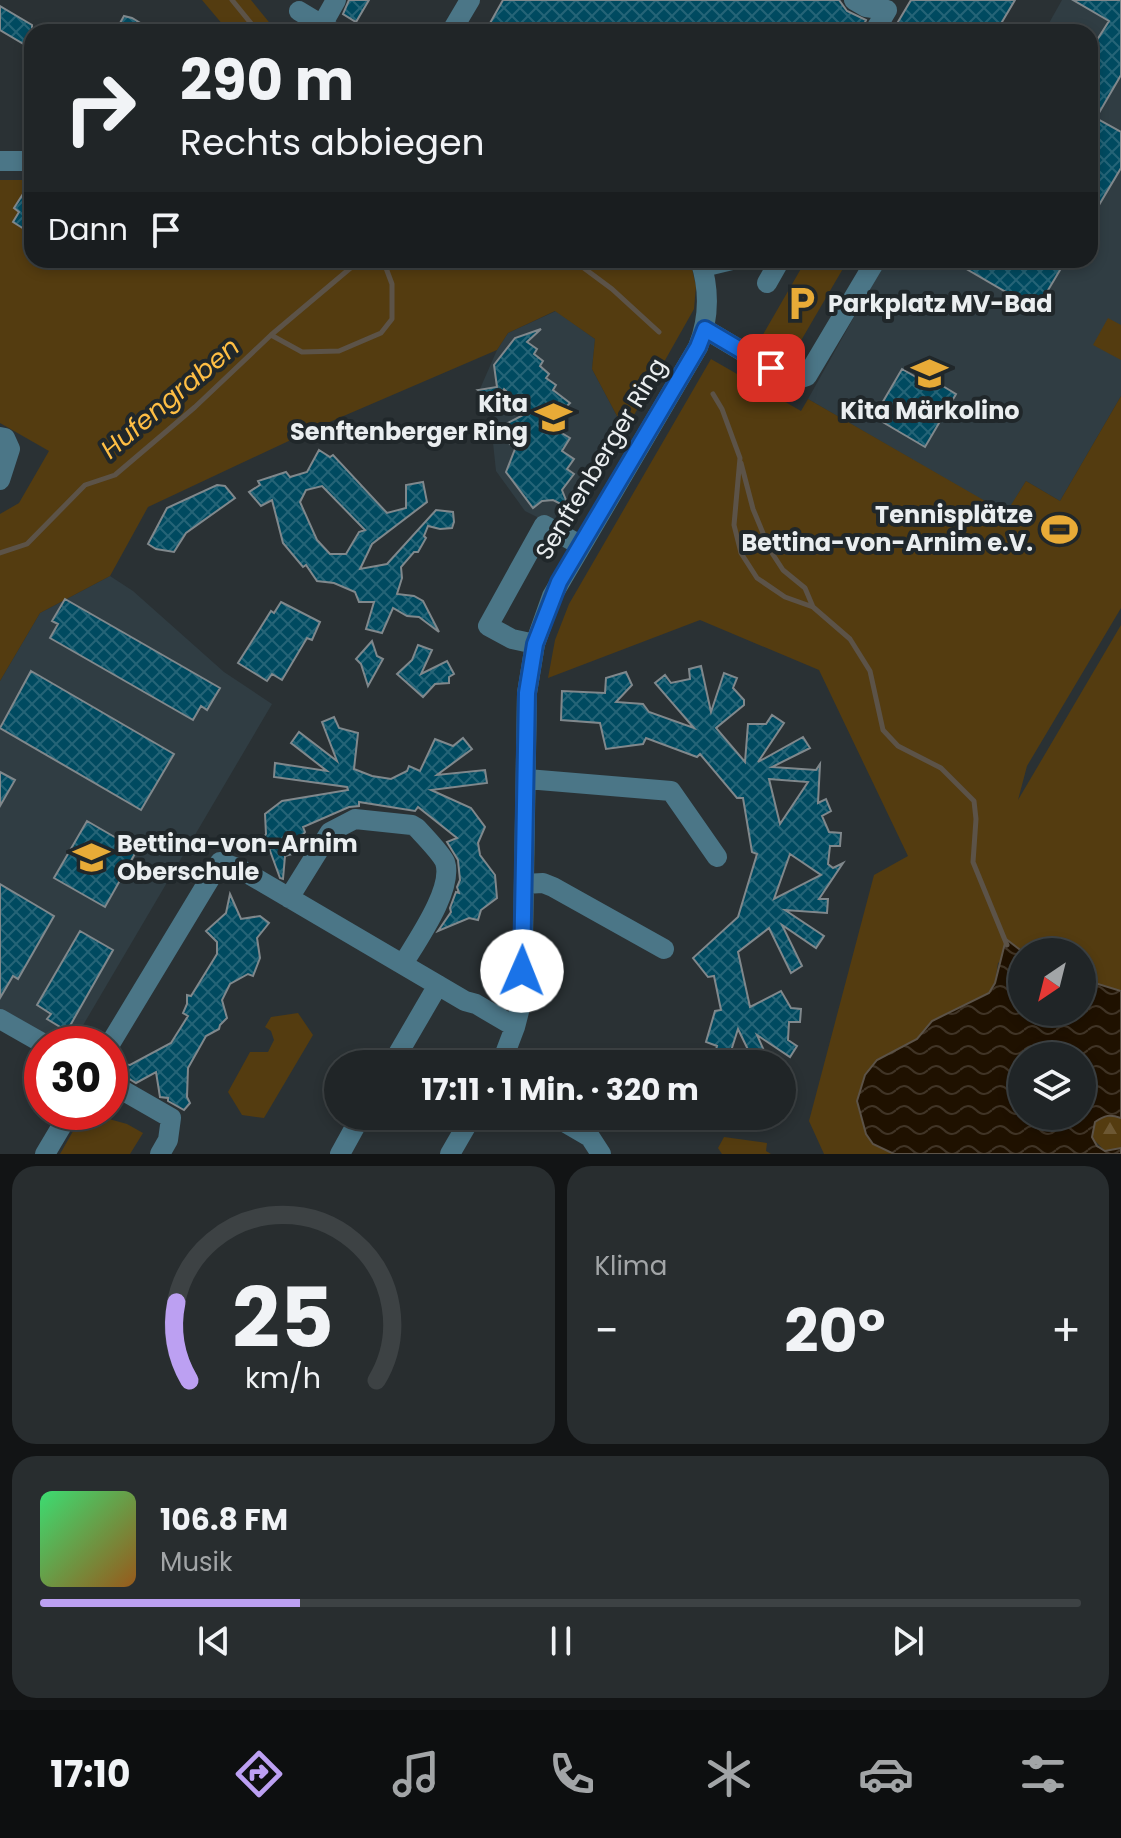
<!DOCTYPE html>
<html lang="de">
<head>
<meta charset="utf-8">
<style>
  :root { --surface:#202527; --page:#282d2f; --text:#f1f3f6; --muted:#a2a5a7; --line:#3d4244; --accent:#bca0f2 }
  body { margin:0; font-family:Poppins,sans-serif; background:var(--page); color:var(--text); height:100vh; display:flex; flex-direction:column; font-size:30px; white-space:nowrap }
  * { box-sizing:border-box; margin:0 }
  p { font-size:26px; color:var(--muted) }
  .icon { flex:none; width:44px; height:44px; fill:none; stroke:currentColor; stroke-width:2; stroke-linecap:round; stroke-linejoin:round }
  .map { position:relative; height:1154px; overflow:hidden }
  .side { display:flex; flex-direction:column; gap:12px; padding:12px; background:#121415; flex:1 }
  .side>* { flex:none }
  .top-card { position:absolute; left:24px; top:24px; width:1074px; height:244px; border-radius:24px; box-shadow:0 4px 12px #0003,0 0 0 2px var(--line); background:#202527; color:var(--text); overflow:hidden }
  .needle { width:52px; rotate:215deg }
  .buttons { position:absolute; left:1008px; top:938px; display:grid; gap:16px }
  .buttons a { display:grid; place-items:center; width:88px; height:88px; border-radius:50%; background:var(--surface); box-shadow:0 4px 12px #0003,0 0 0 2px var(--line); font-size:40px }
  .speed { position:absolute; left:24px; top:1026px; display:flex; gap:16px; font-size:40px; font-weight:700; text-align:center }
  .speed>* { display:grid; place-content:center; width:104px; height:104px; border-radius:50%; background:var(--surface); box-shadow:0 4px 12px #0003,0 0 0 2px var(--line); line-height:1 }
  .speed .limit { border:12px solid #d22; background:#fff; color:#111 }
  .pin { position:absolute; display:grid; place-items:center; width:68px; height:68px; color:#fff; margin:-34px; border-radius:16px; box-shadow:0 4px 12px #0006 }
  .me { position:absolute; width:88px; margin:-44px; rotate:1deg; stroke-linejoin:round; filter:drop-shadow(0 0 6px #0008) }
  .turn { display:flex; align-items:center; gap:28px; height:168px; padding:0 24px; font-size:36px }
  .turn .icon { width:104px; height:104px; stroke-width:2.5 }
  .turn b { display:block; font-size:56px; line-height:68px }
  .then { display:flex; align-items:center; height:76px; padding:0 24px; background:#0003; gap:16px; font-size:30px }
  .big { font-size:60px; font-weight:700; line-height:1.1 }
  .side .card { flex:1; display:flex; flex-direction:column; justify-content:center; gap:12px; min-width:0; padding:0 28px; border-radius:24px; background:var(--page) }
  .side .dial { align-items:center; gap:0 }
  .dial svg { height:208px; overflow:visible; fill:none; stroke:var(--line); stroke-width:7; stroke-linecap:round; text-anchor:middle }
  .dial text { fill:var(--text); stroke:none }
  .song { display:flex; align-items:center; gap:24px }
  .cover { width:96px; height:96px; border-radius:12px; background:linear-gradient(135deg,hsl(140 70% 55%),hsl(30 70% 35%)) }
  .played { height:8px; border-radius:4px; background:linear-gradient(90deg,var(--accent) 25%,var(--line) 25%) }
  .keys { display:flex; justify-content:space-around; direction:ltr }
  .heat { display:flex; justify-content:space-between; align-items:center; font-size:44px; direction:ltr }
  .side .tiles { flex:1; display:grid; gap:12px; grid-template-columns:1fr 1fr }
  .card:last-child { grid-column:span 2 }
  .trip { position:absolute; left:324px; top:1050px; width:472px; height:80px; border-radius:40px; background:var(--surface); box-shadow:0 4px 12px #0003,0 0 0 2px var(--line); font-weight:700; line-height:80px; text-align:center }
  .dock { display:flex; height:128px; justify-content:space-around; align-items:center; background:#0d0f10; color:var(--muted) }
  .dock .icon { width:56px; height:56px }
  .dock .current { color:var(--accent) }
  .dock b { font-size:36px; color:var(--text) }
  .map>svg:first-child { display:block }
  .built { fill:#303d43 }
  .green { fill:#543c10 }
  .forest { fill:url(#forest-firs) }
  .water { fill:url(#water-waves); stroke:#5c5348; stroke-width:2; fill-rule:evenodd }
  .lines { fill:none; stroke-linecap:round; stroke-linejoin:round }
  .stream { stroke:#5c5348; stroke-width:5 }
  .building { fill:url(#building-cross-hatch); stroke:#80888c; stroke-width:2; fill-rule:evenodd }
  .minor { stroke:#4b7687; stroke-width:20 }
  .route-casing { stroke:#114b97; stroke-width:20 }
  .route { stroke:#1a73e8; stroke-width:14 }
  .labels { text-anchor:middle; stroke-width:8; stroke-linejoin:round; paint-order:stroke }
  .poi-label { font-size:24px; font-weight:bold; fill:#eaeef0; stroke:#20272a; text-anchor:start }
  .street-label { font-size:24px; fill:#eaeef0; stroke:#20272a }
  .water-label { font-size:26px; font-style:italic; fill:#febe44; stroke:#20272a }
</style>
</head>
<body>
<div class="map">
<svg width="1121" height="1154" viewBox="0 0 1121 1154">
  <defs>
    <pattern id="forest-firs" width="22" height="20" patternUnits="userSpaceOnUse" patternTransform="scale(2)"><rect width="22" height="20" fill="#543c10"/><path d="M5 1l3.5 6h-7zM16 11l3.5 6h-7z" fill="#6d5833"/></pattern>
    <pattern id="water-waves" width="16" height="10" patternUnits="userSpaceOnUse" patternTransform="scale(2)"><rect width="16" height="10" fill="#1f1100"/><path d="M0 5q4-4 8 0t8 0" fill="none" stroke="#403426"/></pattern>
    <pattern id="building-cross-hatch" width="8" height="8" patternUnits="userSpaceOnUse" patternTransform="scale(2)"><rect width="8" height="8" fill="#004a60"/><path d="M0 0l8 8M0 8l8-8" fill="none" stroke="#256477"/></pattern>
  </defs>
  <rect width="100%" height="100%" fill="#2a3134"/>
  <path class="built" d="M1062,0H1073L1121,29V396L1060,501L1026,481L1006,514L808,399L886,260H1090V32H1044Z
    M556,311L595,339L592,369L625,431L565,531L525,511L496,471L489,405L476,398L497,350L508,333Z
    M110,576L133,591L224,672L272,704L72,1044H54L0,1013V681L40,613Z"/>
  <path class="green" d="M202,0H251L277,32H229Z
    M0,180H32V260H690L696,286L694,309L625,431L592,369L595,339L555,311L508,333L497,350L325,424L148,507L110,576L40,613L0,681V514L19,503L49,451L0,423Z
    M806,260H848L792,356L761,338Z
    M1108,318L1121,325V360L1093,345Z
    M711,359L801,411L808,399L1006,513L1026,481L1060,501L1121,396V608L1027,766L1018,800L1121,625V991L1082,979V952H1023L1020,948L998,963L995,983L989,993L932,1021L917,1039L877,1060L866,1134L873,1144L894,1154H824L809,1121L874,875L908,856L819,670L700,620L548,678L555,640L569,604Z
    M298,1013L313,1035L264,1118L242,1115L228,1092L250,1052H268L274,1040L271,1031L265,1027L271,1017Z
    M84,1112L127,1124L143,1133L130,1154H60Z
    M724,1137L767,1143L766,1151L771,1154H722L718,1148Z"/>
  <path class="forest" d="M1104,1115H1113L1121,1118V1148L1105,1151L1092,1138L1095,1122Z"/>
  <path class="water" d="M1006,939L1023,952L1022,1012H1082V979L1121,991V1118C1110,1114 1105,1115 1095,1122L1092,1137L1097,1146L1105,1151L1121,1148V1154H894L873,1144L866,1134L857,1101L865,1075L877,1060L917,1039L932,1021L989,993L995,983ZM1022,1056H1082V1116H1022Z"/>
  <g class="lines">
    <path class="stream" d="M232,0L258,32
      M573,260L612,289L659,332
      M271,335L302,352L339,351L381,333L392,319V284L383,260
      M713,394L722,409L740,458L734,525L741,553L757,578L785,597L813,607L850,639L870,671L883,730L898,746L941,768L974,801L976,819L973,862L1007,945
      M741,463L753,509L770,550L783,570L805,588L813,607
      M0,553L27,544L85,485L115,475L195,407L271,335L360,260"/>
  </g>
  <path class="building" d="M349,0H369L356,22L343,14Z
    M503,0H839L847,11L866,20L861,32H485Z
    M911,0H1015L996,32H892Z
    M1073,0H1121V75L1096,118L1121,132V168L1090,220V51L1109,21Z
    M0,6L32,25V49L0,30Z
    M124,16L132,18L155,32H115Z
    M32,180V234L13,222L19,212L14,208Z
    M951,260H1066L1035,312L1015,300L1016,298Z
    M541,329L527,342L537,349L534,354L543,361L540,366L549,374L546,378L556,385L553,390L570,403L555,417L566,424L560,432L570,438L562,451L574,459L567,469L574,474L562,490L569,508L553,500L542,501L533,508L506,472L515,449L508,442L512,438L506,424L529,412L504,389L496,402L478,390L497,387L494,365L515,338Z
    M902,369L933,387L936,382L956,394L925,447L874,417Z
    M319,450L330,457L333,455L387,513L406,508V485L423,482L427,502L372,544L360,569L387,564L436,510L453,512L454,522L452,528L440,529L428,526L424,536L426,538L418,552H414L401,567L402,578L397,594L414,596L423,601L439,632L419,617L407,616L393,608L382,633L366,629L374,602H359L355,592L334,583L317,581L306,565L303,567L283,543L272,500L261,506L249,492L260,485L258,481L286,472L290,477L307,472ZM322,486L365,530L359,532L346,554H330L317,540L300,502L306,490Z
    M217,485L225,486L235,498L186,533L174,552L156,549L148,544L167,508Z
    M65,599L220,688L207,710L201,706L193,720L50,638L58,624L52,621Z
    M281,602L320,622L312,640L307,638L282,680L272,674L267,681L238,663L271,611L274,613Z
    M372,641L377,656L383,659L368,686L361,664L356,659Z
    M418,645L432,650L421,674L447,661L454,674L449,677V683L435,684L423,697L397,674L412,660Z
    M701,666L711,712L724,673L737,678L733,688L744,700V705L716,728L745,762L748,724H766L772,715L784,723L758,762L803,737L810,748L772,767L816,770L820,764L818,803L826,799L831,811L822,816L829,832L841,833L840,846H830L828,864L833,868L843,863L819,899H828L827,913L785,910L824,936L816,948L782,925L802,966L791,973L769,928L738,952L750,1007L781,991L791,1008L801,1009L800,1022H789L788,1040L797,1046L790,1057L757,1035L770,1064H755L738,1029L730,1054L716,1050L717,1046L706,1042L715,1011L721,1010L714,976L708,977L693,958L738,917L757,854L752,852L743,798H737L700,754L697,757L646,738L643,744L606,749L600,723L561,720L562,691L605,693L606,678L626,672L632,685L616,702L643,704L649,712L694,728L655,683L665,675L671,683L690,679L689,669ZM769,779L808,782L780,824ZM790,854L821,875L774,899Z
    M31,671L174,754L141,810L0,728Z
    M334,717L339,728L358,733L354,769L372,776L391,779L407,771L409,766L420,771L435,739L453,746L463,738L472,749L437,775L485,770L487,783L431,790L471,808L485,827L478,843L480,855L495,875L497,898L481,910L478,920L469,918L438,931L451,912L450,908L456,892L459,893L457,887L460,880L458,860L447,842L457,838L418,807L415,811L359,802V806L349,807L303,827L305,832L291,850L292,854L285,856L283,879L280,878L269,848L261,842L266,834L265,814L282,801L348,790L347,787L274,777L275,763L327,771L291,743L299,732L337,761L322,722Z
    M0,772L15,780L0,806Z
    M87,821L137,850L105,907L54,878Z
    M0,884L54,916L18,979L13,976L0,998Z
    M230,894L241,919L260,916L269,923L257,938L260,958L253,976L248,974L230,984L222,1000L227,1018L220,1025L219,1029L206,1036L188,1068L187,1097L190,1103L184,1110L168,1101V1098L160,1097L156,1072L136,1083L120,1073L123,1064L130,1065L171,1043L188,1016L183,1013L187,1004V995L191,996L217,954V942L206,931L226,913Z
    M80,931L113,950L67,1031L47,1019L51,1014L37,1005Z"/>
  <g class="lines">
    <path class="minor" d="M854,0L866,7L887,10L874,32
      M299,11L334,32
      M322,25L336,0
      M451,32L470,0
      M0,161H32
      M703,267L732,260
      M767,283L780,260
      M705,329L792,381L807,376L876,260
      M0,437L5,438L10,449L0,480
      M535,644L512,639L488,626L544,525L580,545
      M527,779L671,791L717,857
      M524,884L543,883L553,887L664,949
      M289,898L330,832L355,819L412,825L417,828C424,836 441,853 445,862C454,889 416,942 403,964
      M0,1019L44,1044
      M110,1044L220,862L240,869L465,1001L476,1004L515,1027
      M392,1064L438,985
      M501,1064L515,1027L522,1000L527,693L535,644L552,596L698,347C709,319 710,290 700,260
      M110,1083L171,1118L168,1140L160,1154
      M554,1116L590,1137L601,1154
      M45,1154L70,1112
      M340,1154L361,1116
      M450,1154L472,1116"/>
  </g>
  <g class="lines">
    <defs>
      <path id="route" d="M522,971L527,693L535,644L559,582L698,347L705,329L771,368"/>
    </defs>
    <use href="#route" class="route-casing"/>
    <use href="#route" class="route"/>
  </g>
  <defs>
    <symbol id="parking-bare" viewBox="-9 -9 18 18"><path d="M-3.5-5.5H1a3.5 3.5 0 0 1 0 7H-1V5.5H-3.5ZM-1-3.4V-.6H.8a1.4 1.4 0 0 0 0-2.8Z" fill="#e8ab37" stroke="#20272a" stroke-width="2.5" paint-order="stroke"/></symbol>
    <symbol id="school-bare" viewBox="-9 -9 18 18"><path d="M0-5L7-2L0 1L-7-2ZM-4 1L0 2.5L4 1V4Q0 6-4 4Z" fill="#e8ab37" stroke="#20272a" stroke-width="2.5" paint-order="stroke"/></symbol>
    <symbol id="stadium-bare" viewBox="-9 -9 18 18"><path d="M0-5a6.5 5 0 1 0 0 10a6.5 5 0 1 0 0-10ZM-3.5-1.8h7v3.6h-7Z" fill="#e8ab37" stroke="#20272a" stroke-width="2.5" paint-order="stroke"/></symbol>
  </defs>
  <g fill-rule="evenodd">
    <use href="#parking-bare" x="776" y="278" width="51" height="51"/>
    <use href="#school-bare" x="904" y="348" width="51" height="51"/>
    <use href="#school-bare" x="528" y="392" width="51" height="51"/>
    <use href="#stadium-bare" x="1034" y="504" width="51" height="51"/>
    <use href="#school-bare" x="66" y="832" width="51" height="51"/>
  </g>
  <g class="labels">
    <g class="poi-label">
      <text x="828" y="312">Parkplatz MV-Bad</text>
      <text x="528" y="412" text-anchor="end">Kita<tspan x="528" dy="28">Senftenberger Ring</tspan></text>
      <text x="930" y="419" text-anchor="middle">Kita Märkolino</text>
      <text x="1033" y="523" text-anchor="end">Tennisplätze<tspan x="1033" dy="28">Bettina-von-Arnim e.V.</tspan></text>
      <text x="117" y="852">Bettina-von-Arnim<tspan x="117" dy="28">Oberschule</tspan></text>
    </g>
    <g class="street-label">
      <text transform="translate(601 459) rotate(-59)" y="8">Senftenberger Ring</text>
    </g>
    <g class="water-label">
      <text transform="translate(170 398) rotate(-40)" y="9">Hufengraben</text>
    </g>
  </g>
</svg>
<div class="buttons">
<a><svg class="needle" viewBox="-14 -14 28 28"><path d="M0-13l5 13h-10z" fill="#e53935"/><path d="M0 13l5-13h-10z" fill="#a2a5a7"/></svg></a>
<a><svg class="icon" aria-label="layers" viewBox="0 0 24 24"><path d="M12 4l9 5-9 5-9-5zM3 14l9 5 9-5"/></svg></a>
</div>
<div class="speed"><div class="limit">30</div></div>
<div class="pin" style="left:771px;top:368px;background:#d93025"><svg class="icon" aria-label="arrive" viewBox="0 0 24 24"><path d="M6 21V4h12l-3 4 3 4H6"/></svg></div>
<svg class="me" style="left:522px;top:971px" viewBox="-20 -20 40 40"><circle r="19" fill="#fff"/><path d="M0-13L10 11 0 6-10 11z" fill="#1a73e8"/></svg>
<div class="trip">17:11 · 1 Min. · 320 m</div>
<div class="top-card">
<div class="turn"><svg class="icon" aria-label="right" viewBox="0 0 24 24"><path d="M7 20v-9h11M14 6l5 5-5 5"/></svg><div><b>290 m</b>Rechts abbiegen</div></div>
<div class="then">Dann<svg class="icon" aria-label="arrive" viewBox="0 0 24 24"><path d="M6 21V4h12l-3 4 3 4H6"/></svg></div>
</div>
</div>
<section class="side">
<div class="tiles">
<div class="card dial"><svg viewBox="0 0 100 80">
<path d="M14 69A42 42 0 1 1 86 69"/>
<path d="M14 69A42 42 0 0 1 9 39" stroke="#bca0f2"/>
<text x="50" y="56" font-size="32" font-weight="700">25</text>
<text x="50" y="72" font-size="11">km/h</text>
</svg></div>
<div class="card"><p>Klima</p>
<div class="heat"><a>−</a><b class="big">20°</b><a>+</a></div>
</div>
<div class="card">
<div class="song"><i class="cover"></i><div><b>106.8 FM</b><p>Musik</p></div></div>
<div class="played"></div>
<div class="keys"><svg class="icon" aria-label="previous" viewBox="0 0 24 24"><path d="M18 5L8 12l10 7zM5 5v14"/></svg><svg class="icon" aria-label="pause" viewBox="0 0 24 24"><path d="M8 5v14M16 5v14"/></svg><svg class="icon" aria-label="next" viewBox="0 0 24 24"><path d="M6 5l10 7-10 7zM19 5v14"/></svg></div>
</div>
</div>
</section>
<nav class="dock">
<b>17:10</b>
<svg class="icon current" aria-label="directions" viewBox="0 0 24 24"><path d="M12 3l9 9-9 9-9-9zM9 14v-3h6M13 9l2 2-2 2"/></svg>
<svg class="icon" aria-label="music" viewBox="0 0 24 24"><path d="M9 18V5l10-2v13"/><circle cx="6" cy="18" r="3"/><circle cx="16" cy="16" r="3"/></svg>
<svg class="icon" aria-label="phone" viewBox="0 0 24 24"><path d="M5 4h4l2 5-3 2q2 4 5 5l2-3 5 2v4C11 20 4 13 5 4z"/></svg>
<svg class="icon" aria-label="climate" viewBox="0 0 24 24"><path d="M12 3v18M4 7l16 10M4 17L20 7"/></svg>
<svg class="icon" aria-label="car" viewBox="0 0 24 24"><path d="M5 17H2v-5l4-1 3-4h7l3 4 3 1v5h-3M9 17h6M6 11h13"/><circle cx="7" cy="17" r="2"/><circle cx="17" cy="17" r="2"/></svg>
<svg class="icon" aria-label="filters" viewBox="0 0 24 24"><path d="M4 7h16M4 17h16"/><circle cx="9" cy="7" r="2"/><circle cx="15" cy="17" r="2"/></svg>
</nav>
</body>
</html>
